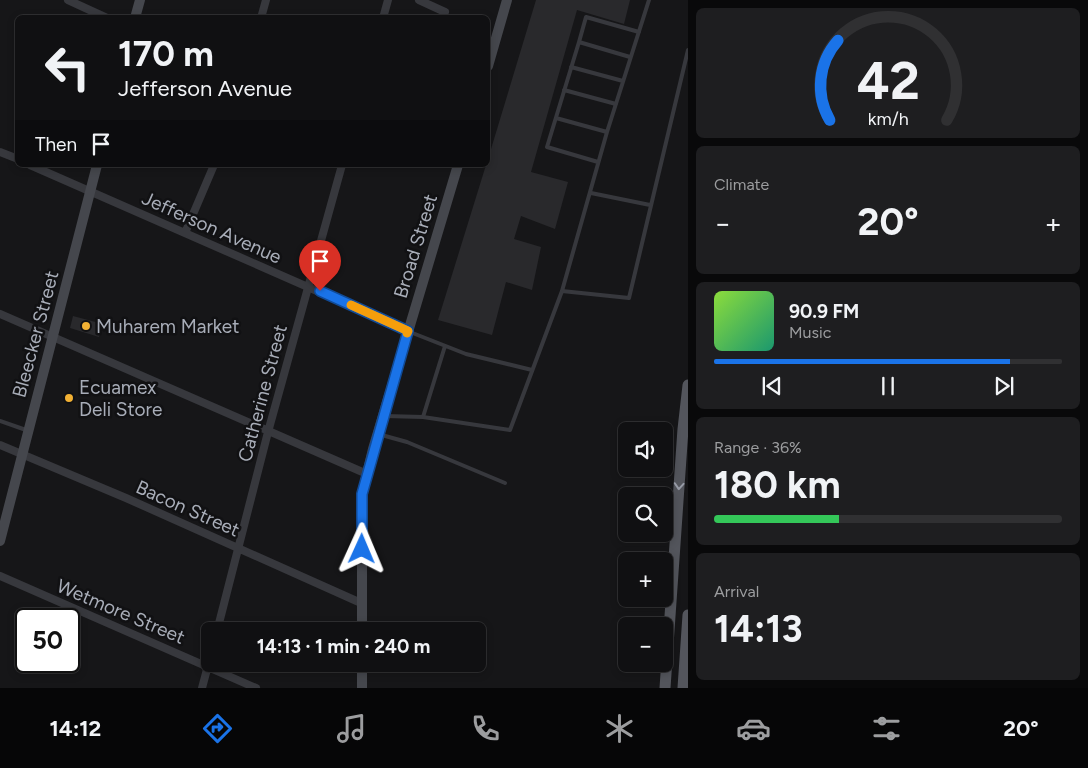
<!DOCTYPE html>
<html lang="en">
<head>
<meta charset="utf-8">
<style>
  :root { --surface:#101012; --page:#1e1e20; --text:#f1f3f6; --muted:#9c9d9f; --line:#303032; --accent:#1a73e8 }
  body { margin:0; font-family:Figtree,sans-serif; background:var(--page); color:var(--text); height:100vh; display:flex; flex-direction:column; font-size:19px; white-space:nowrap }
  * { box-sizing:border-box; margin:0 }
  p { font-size:16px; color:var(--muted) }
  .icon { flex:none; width:28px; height:28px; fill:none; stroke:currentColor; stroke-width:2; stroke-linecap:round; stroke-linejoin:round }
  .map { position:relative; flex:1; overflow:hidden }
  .panel { display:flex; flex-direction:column; gap:8px; padding:8px; background:#09090a; width:400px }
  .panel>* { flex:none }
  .hud { position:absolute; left:15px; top:15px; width:475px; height:152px; border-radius:8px; box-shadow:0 2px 8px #0003,0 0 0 1px var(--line); background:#101012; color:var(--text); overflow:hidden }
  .tools { position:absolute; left:618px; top:422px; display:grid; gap:10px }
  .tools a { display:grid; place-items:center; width:55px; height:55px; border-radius:8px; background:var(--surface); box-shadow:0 2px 8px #0003,0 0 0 1px var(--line); font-size:25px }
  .speed { position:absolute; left:15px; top:608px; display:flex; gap:10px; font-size:25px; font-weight:700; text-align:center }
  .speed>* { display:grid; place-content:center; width:65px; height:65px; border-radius:50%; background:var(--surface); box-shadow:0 2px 8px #0003,0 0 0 1px var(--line); line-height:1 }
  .speed .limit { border:2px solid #111; border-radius:8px; background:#fff; color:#111 }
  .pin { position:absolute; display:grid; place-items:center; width:42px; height:42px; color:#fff; margin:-51px -21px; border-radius:50% 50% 50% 0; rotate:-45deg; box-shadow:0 0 5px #0007 }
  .pin .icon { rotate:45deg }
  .me { position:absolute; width:55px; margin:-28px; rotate:1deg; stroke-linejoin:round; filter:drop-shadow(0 0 4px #0008) }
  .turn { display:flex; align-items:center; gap:18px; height:105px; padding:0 20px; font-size:22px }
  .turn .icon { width:65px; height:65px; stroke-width:2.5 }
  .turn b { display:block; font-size:35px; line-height:42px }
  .then { display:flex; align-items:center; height:48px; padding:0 20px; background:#0003; gap:10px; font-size:19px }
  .big { font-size:38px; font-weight:700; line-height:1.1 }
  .panel .tile { flex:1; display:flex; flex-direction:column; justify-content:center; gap:8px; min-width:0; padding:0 18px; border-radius:8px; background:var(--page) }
  .panel .dial { align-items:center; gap:0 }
  .dial svg { height:130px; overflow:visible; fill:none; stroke:var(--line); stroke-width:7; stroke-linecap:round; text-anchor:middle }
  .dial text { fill:var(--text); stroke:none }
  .song { display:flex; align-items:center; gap:15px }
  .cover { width:60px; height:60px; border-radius:8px; background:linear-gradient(135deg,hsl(90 70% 55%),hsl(160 70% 35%)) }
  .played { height:5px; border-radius:2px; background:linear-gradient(90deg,var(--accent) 85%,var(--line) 85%) }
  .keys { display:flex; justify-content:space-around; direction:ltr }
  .heat { display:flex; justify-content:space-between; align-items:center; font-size:28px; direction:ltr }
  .charge { height:8px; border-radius:4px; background:linear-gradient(90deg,#34c759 36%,var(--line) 0) }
  .trip { position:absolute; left:201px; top:622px; width:285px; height:50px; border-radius:8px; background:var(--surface); box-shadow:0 2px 8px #0003,0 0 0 1px var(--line); font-weight:700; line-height:50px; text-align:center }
  .dock { display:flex; height:80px; justify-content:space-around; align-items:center; background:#060607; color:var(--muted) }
  .dock .icon { width:35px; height:35px }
  .dock .current { color:var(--accent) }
  .dock b { font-size:22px; color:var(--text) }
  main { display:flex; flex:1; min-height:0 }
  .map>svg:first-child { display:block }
  .building { fill:#29292c }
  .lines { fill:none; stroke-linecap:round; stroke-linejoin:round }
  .lane { stroke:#37383d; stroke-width:4 }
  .street { stroke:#37383d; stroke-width:8 }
  .secondary { stroke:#45474d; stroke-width:10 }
  .primary { stroke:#53555c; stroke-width:11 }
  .oneway { stroke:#979ba6 }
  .route-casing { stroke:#114b97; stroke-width:12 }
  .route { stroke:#1a73e8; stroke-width:9 }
  .slow { stroke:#f59e0b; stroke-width:9 }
  .poi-dot { fill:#f2b134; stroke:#111113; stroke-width:2 }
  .labels { text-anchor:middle; stroke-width:5; stroke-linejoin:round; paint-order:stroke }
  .street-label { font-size:19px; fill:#a8adb8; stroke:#111113 }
  .poi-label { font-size:19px; fill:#a8adb8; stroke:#111113; text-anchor:start }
</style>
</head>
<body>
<main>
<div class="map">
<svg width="688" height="688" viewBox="0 0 688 688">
  <rect width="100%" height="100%" fill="#161618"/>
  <path class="building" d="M536,0H630L624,24L577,10L531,172L568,182L555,229L521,216L514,239L541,247L532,290L506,282L492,335L438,320L486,165H488V159Z
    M73,316L103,324L99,337L70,328Z"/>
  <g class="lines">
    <path class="lane" d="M579,42L586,17L639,32
      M571,67L623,81
      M564,90L616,104
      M556,118L607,132
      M598,162L547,147L579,42L630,57
      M591,193L650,205
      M562,291L629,298L688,50
      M410,332L466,354L532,370
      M385,416L423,417L445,346
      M423,417L510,430L562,291L607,132L649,0
      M0,421L26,430
      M378,434L407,442L505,483"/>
    <path class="street" d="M68,0L107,18
      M419,0L445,12
      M261,18L266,0
      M383,18L388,0
      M0,152L18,159
      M30,165L408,331
      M185,233L214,165
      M0,314L367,474
      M0,445L126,498L361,603
      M0,576L256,688
      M217,631L268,432L342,165
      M202,688L210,658"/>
    <path class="secondary" d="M135,18L140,0
      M488,66L507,0
      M0,541L97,165
      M362,631V494L373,449L458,165
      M362,664V688"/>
    <path class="primary" d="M665,688L683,429L688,385
      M683,688L688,615"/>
  </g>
  <defs><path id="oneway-chevron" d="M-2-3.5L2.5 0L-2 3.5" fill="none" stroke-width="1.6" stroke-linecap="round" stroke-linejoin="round" transform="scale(1.25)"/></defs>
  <use class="oneway" href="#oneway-chevron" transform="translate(679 486) rotate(94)"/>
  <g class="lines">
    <defs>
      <path id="route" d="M320,291L408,331L362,494V549"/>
    </defs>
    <use href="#route" class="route-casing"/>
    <use href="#route" class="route"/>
    <path class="slow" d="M351,305L408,331L407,333"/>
  </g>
  <g class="poi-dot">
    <circle cx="86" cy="326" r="5"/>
    <circle cx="69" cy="398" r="5"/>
  </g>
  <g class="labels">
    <g class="street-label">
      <text transform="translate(212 227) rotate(24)" y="7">Jefferson Avenue</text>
      <text transform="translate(415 246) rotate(-73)" y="7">Broad Street</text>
      <text transform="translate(35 334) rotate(-75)" y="7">Bleecker Street</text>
      <text transform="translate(262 393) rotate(-75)" y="7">Catherine Street</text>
      <text transform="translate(188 508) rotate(24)" y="7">Bacon Street</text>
      <text transform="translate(121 611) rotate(23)" y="7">Wetmore Street</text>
    </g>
    <g class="poi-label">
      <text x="96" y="333">Muharem Market</text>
      <text x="79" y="394">Ecuamex<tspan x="79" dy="22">Deli Store</tspan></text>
    </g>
  </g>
</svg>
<div class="tools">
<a><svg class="icon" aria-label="sound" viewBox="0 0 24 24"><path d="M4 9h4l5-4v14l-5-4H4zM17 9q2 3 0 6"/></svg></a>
<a><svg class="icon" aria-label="search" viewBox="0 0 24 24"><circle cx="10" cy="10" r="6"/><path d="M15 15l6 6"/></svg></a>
<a>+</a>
<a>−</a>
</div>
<div class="speed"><div class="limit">50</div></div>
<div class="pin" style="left:320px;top:291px;background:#d93025"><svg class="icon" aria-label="arrive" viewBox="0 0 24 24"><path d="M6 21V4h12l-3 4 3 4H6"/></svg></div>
<svg class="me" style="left:362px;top:549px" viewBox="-20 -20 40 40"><path d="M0-17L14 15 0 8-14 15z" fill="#1a73e8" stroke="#fff" stroke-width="4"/></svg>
<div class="trip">14:13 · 1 min · 240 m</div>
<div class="hud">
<div class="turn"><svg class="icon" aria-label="left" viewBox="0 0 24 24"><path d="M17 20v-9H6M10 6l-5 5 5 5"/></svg><div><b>170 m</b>Jefferson Avenue</div></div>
<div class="then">Then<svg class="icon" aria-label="arrive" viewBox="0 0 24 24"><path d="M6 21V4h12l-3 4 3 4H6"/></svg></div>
</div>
</div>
<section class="panel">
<div class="tile dial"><svg viewBox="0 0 100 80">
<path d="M14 69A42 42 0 1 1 86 69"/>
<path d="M14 69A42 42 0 0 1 19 20" stroke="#1a73e8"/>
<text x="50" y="56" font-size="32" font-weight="700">42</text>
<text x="50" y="72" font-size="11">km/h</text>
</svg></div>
<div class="tile"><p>Climate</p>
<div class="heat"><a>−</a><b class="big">20°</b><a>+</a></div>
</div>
<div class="tile">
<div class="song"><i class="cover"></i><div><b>90.9 FM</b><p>Music</p></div></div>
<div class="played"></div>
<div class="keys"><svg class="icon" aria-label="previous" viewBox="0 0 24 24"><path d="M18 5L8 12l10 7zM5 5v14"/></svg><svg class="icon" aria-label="pause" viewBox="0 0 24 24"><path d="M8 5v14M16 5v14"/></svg><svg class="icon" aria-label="next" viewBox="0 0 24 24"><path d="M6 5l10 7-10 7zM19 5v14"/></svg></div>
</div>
<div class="tile"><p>Range · 36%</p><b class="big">180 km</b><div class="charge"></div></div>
<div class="tile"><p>Arrival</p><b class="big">14:13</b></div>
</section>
</main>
<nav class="dock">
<b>14:12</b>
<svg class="icon current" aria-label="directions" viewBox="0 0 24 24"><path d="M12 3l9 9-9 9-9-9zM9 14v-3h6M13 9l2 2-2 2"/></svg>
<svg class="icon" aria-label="music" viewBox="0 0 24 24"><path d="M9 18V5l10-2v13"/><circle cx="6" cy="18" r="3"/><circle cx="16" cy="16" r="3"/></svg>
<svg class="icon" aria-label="phone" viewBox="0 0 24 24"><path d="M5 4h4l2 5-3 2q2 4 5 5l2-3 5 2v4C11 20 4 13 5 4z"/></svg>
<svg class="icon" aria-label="climate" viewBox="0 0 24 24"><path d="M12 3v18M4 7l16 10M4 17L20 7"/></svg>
<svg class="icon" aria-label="car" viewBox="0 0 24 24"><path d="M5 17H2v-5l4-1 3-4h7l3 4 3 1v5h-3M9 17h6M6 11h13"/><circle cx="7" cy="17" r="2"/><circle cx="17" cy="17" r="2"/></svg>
<svg class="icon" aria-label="filters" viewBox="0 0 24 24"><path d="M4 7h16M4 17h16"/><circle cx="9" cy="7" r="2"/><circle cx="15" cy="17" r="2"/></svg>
<b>20°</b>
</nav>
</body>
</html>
